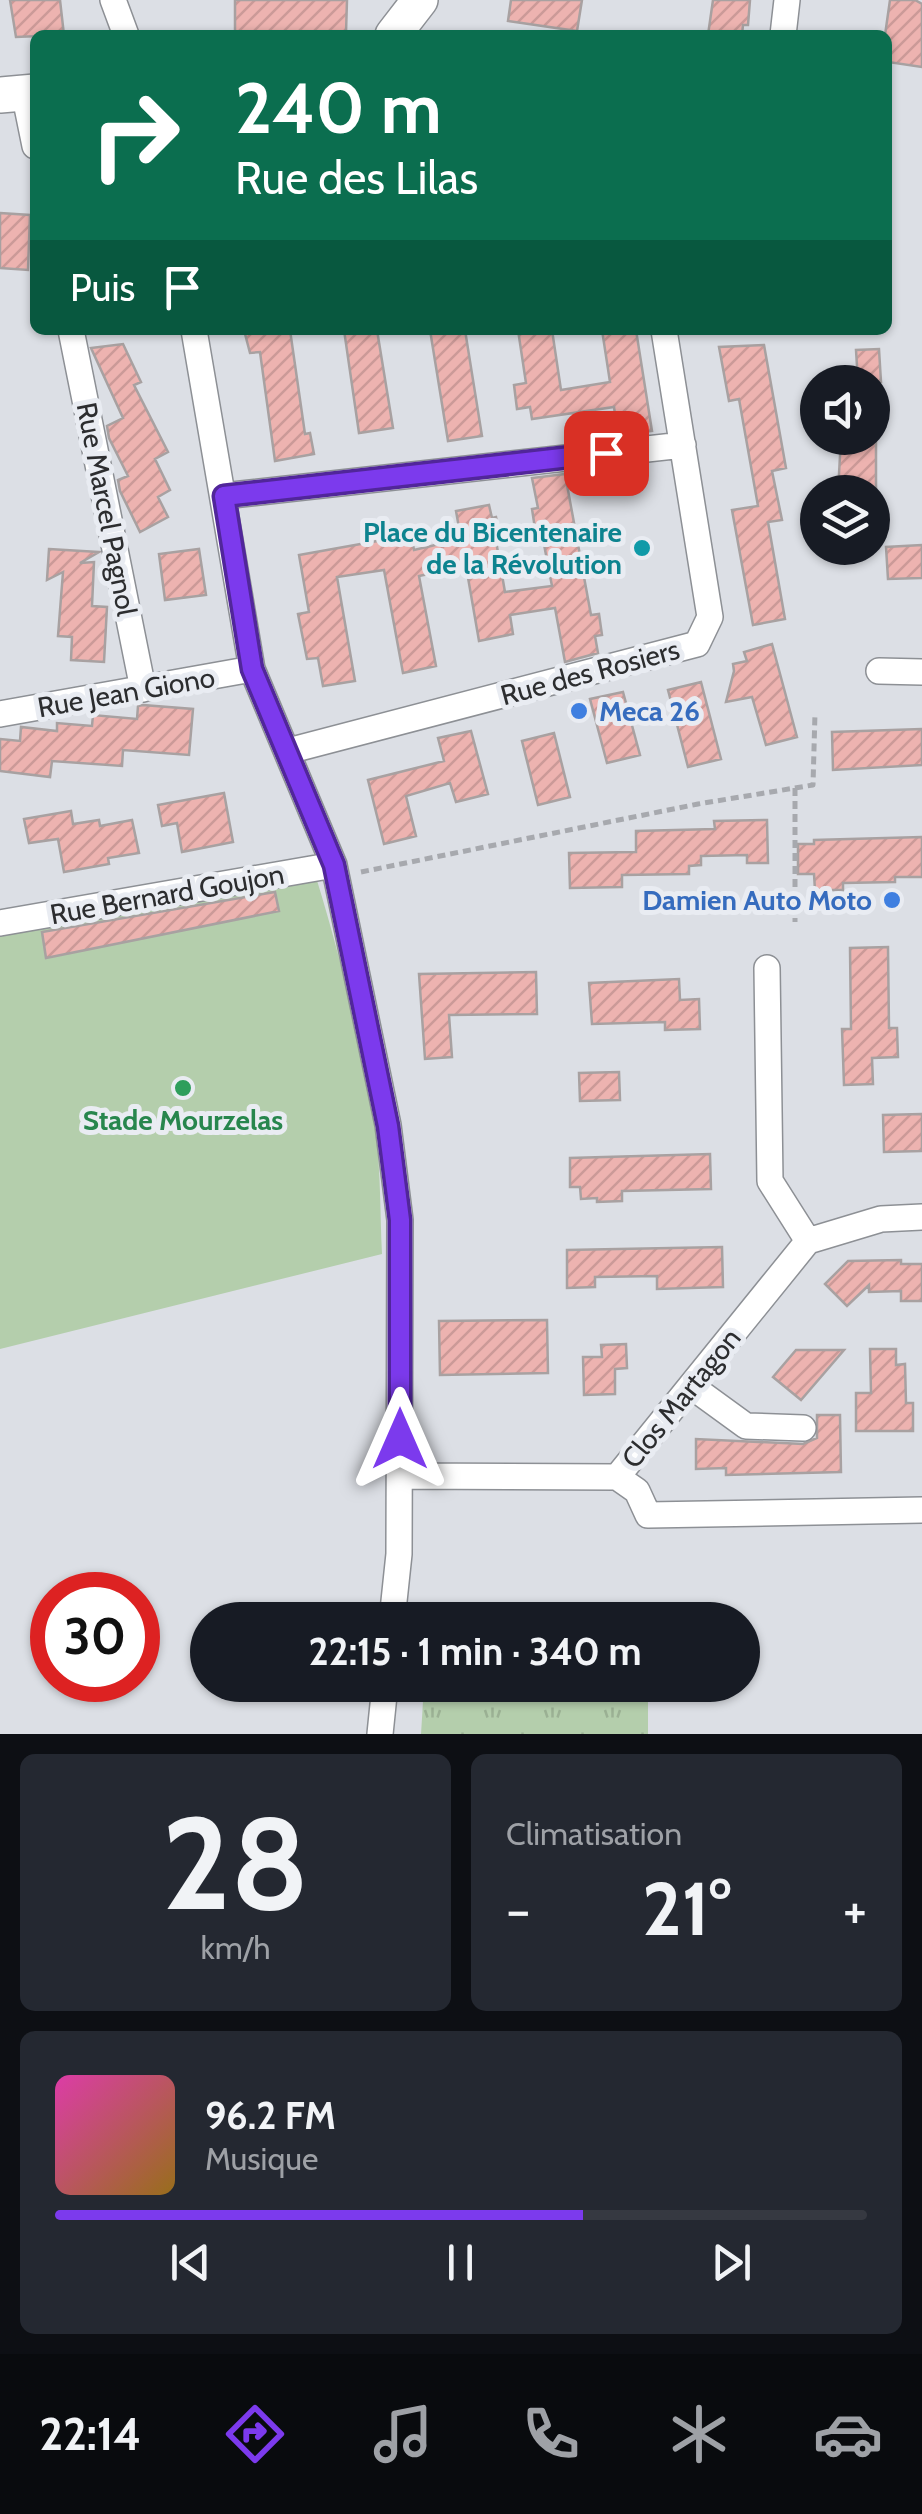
<!DOCTYPE html>
<html lang="fr">
<head>
<meta charset="utf-8">
<style>
  :root { --surface:#171b24; --page:#242831; --text:#f1f3f6; --muted:#9ea1a6; --line:#363941; --accent:#7c3aed }
  body { margin:0; font-family:Cabin,sans-serif; background:var(--page); color:var(--text); height:100vh; display:flex; flex-direction:column; font-size:38px; white-space:nowrap }
  * { box-sizing:border-box; margin:0 }
  p { font-size:32px; color:var(--muted) }
  .icon { flex:none; width:55px; height:55px; fill:none; stroke:currentColor; stroke-width:2; stroke-linecap:round; stroke-linejoin:round }
  .map { position:relative; height:1734px; overflow:hidden }
  .drawer { display:flex; flex-direction:column; gap:20px; padding:20px; background:#0d0f14; flex:1 }
  .drawer>* { flex:none }
  .guide { position:absolute; left:30px; top:30px; width:862px; height:305px; border-radius:15px; box-shadow:0 2px 8px #0004; background:#0b6e4f; color:#fff; overflow:hidden }
  .buttons { position:absolute; left:800px; top:365px; display:grid; gap:20px }
  .buttons a { display:grid; place-items:center; width:90px; height:90px; border-radius:50%; background:var(--surface); box-shadow:0 2px 8px #0004; font-size:50px }
  .speed { position:absolute; left:30px; top:1572px; display:flex; gap:20px; font-size:50px; font-weight:700; text-align:center }
  .speed>* { display:grid; place-content:center; width:130px; height:130px; border-radius:50%; background:var(--surface); box-shadow:0 2px 8px #0004; line-height:1 }
  .speed .limit { border:15px solid #d22; background:#fff; color:#111 }
  .pin { position:absolute; display:grid; place-items:center; width:85px; height:85px; color:#fff; margin:-42px; border-radius:20px; box-shadow:0 5px 15px #0006 }
  .me { position:absolute; width:110px; margin:-55px; rotate:0deg; stroke-linejoin:round; filter:drop-shadow(0 0 8px #0008) }
  .turn { display:flex; align-items:center; gap:35px; height:210px; padding:0 40px; font-size:45px }
  .turn .icon { width:130px; height:130px; stroke-width:2.5 }
  .turn b { display:block; font-size:70px; line-height:85px }
  .then { display:flex; align-items:center; height:95px; padding:0 40px; background:#0003; gap:20px; font-size:38px }
  .big { font-size:75px; font-weight:800; line-height:1.1 }
  .drawer .tile { flex:1; display:flex; flex-direction:column; justify-content:center; gap:15px; min-width:0; padding:0 35px; border-radius:15px; background:var(--page) }
  .drawer .dial { align-items:center; gap:0 }
  .dial b { font-size:130px; line-height:1 }
  .song { display:flex; align-items:center; gap:30px }
  .cover { width:120px; height:120px; border-radius:15px; background:linear-gradient(135deg,hsl(320 70% 55%),hsl(40 70% 35%)) }
  .played { height:10px; border-radius:5px; background:linear-gradient(90deg,var(--accent) 65%,var(--line) 65%) }
  .keys { display:flex; justify-content:space-around; direction:ltr }
  .heat { display:flex; justify-content:space-between; align-items:center; font-size:55px; direction:ltr }
  .drawer .tiles { flex:1; display:grid; gap:20px; grid-template-columns:1fr 1fr }
  .tile:last-child { grid-column:span 2 }
  .trip { position:absolute; left:190px; top:1602px; width:570px; height:100px; border-radius:50px; background:var(--surface); box-shadow:0 2px 8px #0004; font-weight:800; line-height:100px; text-align:center }
  .tabs { display:flex; height:160px; justify-content:space-around; align-items:center; background:#090b0e; color:var(--muted) }
  .tabs .icon { width:70px; height:70px }
  .tabs .active { color:var(--accent) }
  .tabs b { font-size:45px; color:var(--text) }
  .map>svg:first-child { display:block }
  .grass { fill:url(#grass-tufts) }
  .pitch { fill:#b4ceac }
  .building { fill:url(#building-hatch); stroke:#a8a1a1; stroke-width:2.5 }
  .lines { fill:none; stroke-linecap:round; stroke-linejoin:round }
  .street-casing { stroke:#8d9095; stroke-width:28 }
  .secondary-casing { stroke:#8d9095; stroke-width:38 }
  .path { stroke:#a7a9ae; stroke-width:5; stroke-dasharray:8 5; stroke-linecap:butt }
  .street { stroke:#fff; stroke-width:25 }
  .secondary { stroke:#fff; stroke-width:35 }
  .route-casing { stroke:#51269a; stroke-width:25 }
  .route { stroke:#7c3aed; stroke-width:18 }
  .culture-dot { fill:#0f9aa8; stroke:#e9ecf2; stroke-width:4 }
  .shop-dot { fill:#3f7fe0; stroke:#e9ecf2; stroke-width:4 }
  .leisure-dot { fill:#2e9e5b; stroke:#e9ecf2; stroke-width:4 }
  .labels { text-anchor:middle; stroke-width:10; stroke-linejoin:round; paint-order:stroke }
  .street-label { font-size:28px; fill:#2c2d2f; stroke:#e9ecf2 }
  .culture-label { font-size:28px; font-weight:bold; fill:#0d838f; stroke:#e9ecf2; text-anchor:end }
  .shop-label { font-size:28px; font-weight:bold; fill:#366cbe; stroke:#e9ecf2; text-anchor:start }
  .leisure-label { font-size:28px; font-weight:bold; fill:#27864d; stroke:#e9ecf2 }
</style>
</head>
<body>
<div class="map">
<svg width="922" height="1734" viewBox="0 0 922 1734">
  <defs>
    <pattern id="grass-tufts" width="24" height="20" patternUnits="userSpaceOnUse" patternTransform="scale(2.5)"><rect width="24" height="20" fill="#b4ceac"/><path d="M3 7l-1-3M5 7V3M7 7l1-3M15 17l-1-3M17 17v-4M19 17l1-3" fill="none" stroke="#9bb194"/></pattern>
    <pattern id="building-hatch" width="6" height="6" patternUnits="userSpaceOnUse" patternTransform="scale(2.5)"><rect width="6" height="6" fill="#edb3b0"/><path d="M-1 1l2-2M0 6l6-6M5 7l2-2" fill="none" stroke="#cb9a98"/></pattern>
  </defs>
  <rect width="100%" height="100%" fill="#dcdfe5"/>
  <path class="grass" d="M424,1685H648V1734H421Z"/>
  <path class="pitch" d="M310,858C339,949 362,1043 376,1137C381,1175 380,1215 382,1254L0,1349V924Z"/>
  <path class="building" d="M10,0H60L64,35L16,37Z
    M235,0H347L346,33L235,31Z
    M511,0H582L577,31L508,21Z
    M713,0H750L748,25H743L742,35H708Z
    M890,0H915L922,4V67L888,62L885,35Z
    M0,213L30,215L28,270L0,268Z
    M244,330H290L305,434L310,433L314,454L275,461L260,352L250,353Z
    M344,330H377L393,428L359,433Z
    M430,330H465L482,436L448,441Z
    M518,330H552L561,390L610,382L602,330H636L652,431L618,435L614,407L532,419L530,407L517,409L514,385L526,383Z
    M123,344L141,382L134,385L168,452L155,459L170,490L158,497L168,517L140,532L120,491L118,480L128,476L109,438L107,426L123,418L91,348Z
    M764,345L786,468L772,471L782,520L768,522L785,619L753,625L732,510L758,506L739,399L729,401L719,347Z
    M879,349L881,382H858L856,350Z
    M841,438H876V492H838Z
    M565,474L591,615L599,614L602,635L595,636L598,653L565,662L555,608L510,615L513,634L479,641L466,566L419,576L436,666L403,673L384,570L337,577L355,681L323,686L318,658L307,659L298,614L309,612L299,555L411,535L414,550L461,539L456,511L489,505L492,518L496,517L500,540L496,541L505,592L552,586L542,534L536,535L532,509L538,508L532,478Z
    M922,545V578L888,579L886,547Z
    M49,549L99,552L80,563L94,562L92,606L107,607L104,662L71,660L72,637L58,636L63,572L47,580Z
    M199,549L206,595L165,600L159,554Z
    M772,644L797,737L766,745L752,697L726,702L734,671L733,664L747,661L744,652Z
    M701,682L721,759L688,767L668,690Z
    M623,692L640,755L607,763L590,699Z
    M143,705L193,709L189,755L123,750L122,766L52,761L50,777L0,771V739L20,741L21,727L57,731V723L92,726L93,715L137,719L138,706Z
    M922,729V765L833,770L832,732Z
    M471,731L488,794L456,802L450,783L406,796L416,836L384,844L368,780L444,761L438,738Z
    M554,733L570,797L538,805L522,741Z
    M224,793L233,842L182,852L177,823L162,826L158,805Z
    M71,811L73,824L99,820L100,826L132,820L139,853L108,858L109,864L64,872L58,839L29,843L24,819Z
    M767,820L768,863H747V855L701,856V865L689,866V874L622,875V887L570,888L569,853L636,852V831L715,829L714,821Z
    M922,837V877H895V882L843,883V890H815L814,874H798V844H814V840Z
    M275,892L279,911L46,958L42,932Z
    M888,947L889,1028H897L898,1057L872,1058L873,1084L844,1085L842,1029H851L850,948Z
    M536,972L537,1014L449,1015L452,1057L425,1059L419,974Z
    M679,979L680,1000L699,999L700,1029L665,1030V1022L592,1024L589,983Z
    M619,1072L620,1100L580,1101L579,1073Z
    M922,1114V1151L884,1152L883,1115Z
    M710,1154L711,1189L622,1191V1201L597,1202V1198L581,1199L580,1187H570V1158Z
    M722,1247L723,1287L657,1289V1276L595,1277V1287L567,1288V1250Z
    M901,1260V1264H922V1301H901V1291L869,1292V1285L847,1306L825,1284L848,1261Z
    M547,1320L548,1373L440,1375L439,1321Z
    M626,1344L627,1368L615,1369V1394L584,1395L583,1357H602L601,1345Z
    M870,1349H896V1365L905,1364L906,1403H913V1431H856V1393H871Z
    M796,1350H844L801,1400L773,1377Z
    M817,1415H840L841,1472L726,1475V1468L696,1469V1439L803,1444L817,1438Z"/>
  <g class="lines">
    <defs>
      <path id="street" d="M113,0L126,35
        M783,35L787,0
        M24,92L35,146
        M71,330L143,689
        M194,330L252,669L334,865L388,1125L400,1220L399,1554L392,1620
        M223,496L683,445
        M879,671L922,672
        M0,714L252,669
        M288,751L697,644L710,617L664,330
        M0,923L334,865
        M767,968L770,1181L808,1241
        M691,1386L746,1426L803,1428
        M400,1476L617,1477L808,1241L881,1219L922,1217
        M617,1477L637,1491L648,1515L922,1510
        M380,1734L385,1685"/>
      <path id="secondary" d="M393,35L420,0
        M0,95L35,92"/>
    </defs>
    <use href="#street" class="street-casing"/>
    <use href="#secondary" class="secondary-casing"/>
    <path class="path" d="M795,788V922
      M361,872L698,804L813,785L815,713"/>
    <use href="#street" class="street"/>
    <use href="#secondary" class="secondary"/>
  </g>
  <g class="lines">
    <defs>
      <path id="route" d="M400,1439V1220L388,1126L334,865L252,669L224,496L606,453"/>
    </defs>
    <use href="#route" class="route-casing"/>
    <use href="#route" class="route"/>
  </g>
  <circle class="culture-dot" cx="642" cy="548" r="10"/>
  <g class="shop-dot">
    <circle cx="579" cy="711" r="10"/>
    <circle cx="892" cy="900" r="10"/>
  </g>
  <circle class="leisure-dot" cx="183" cy="1088" r="10"/>
  <g class="labels">
    <g class="street-label">
      <text transform="translate(107 509) rotate(79)" y="10">Rue Marcel Pagnol</text>
      <text transform="translate(590 672) rotate(-15)" y="10">Rue des Rosiers</text>
      <text transform="translate(126 692) rotate(-10)" y="10">Rue Jean Giono</text>
      <text transform="translate(167 894) rotate(-10)" y="10">Rue Bernard Goujon</text>
      <text transform="translate(681 1398) rotate(-51)" y="10">Clos Martagon</text>
    </g>
    <g class="culture-label">
      <text x="622" y="542">Place du Bicentenaire<tspan x="622" dy="32">de la Révolution</tspan></text>
    </g>
    <g class="shop-label">
      <text x="599" y="721">Meca 26</text>
      <text x="872" y="910" text-anchor="end">Damien Auto Moto</text>
    </g>
    <g class="leisure-label">
      <text x="183" y="1130">Stade Mourzelas</text>
    </g>
  </g>
</svg>
<div class="buttons">
<a><svg class="icon" aria-label="sound" viewBox="0 0 24 24"><path d="M4 9h4l5-4v14l-5-4H4zM17 9q2 3 0 6"/></svg></a>
<a><svg class="icon" aria-label="layers" viewBox="0 0 24 24"><path d="M12 4l9 5-9 5-9-5zM3 14l9 5 9-5"/></svg></a>
</div>
<div class="speed"><div class="limit">30</div></div>
<div class="pin" style="left:606px;top:453px;background:#d93025"><svg class="icon" aria-label="arrive" viewBox="0 0 24 24"><path d="M6 21V4h12l-3 4 3 4H6"/></svg></div>
<svg class="me" style="left:400px;top:1439px" viewBox="-20 -20 40 40"><path d="M0-17L14 15 0 8-14 15z" fill="#7c3aed" stroke="#fff" stroke-width="4"/></svg>
<div class="trip">22:15 · 1 min · 340 m</div>
<div class="guide">
<div class="turn"><svg class="icon" aria-label="right" viewBox="0 0 24 24"><path d="M7 20v-9h11M14 6l5 5-5 5"/></svg><div><b>240 m</b>Rue des Lilas</div></div>
<div class="then">Puis<svg class="icon" aria-label="arrive" viewBox="0 0 24 24"><path d="M6 21V4h12l-3 4 3 4H6"/></svg></div>
</div>
</div>
<section class="drawer">
<div class="tiles">
<div class="tile dial"><b>28</b><p>km/h</p></div>
<div class="tile"><p>Climatisation</p>
<div class="heat"><a>−</a><b class="big">21°</b><a>+</a></div>
</div>
<div class="tile">
<div class="song"><i class="cover"></i><div><b>96.2 FM</b><p>Musique</p></div></div>
<div class="played"></div>
<div class="keys"><svg class="icon" aria-label="previous" viewBox="0 0 24 24"><path d="M18 5L8 12l10 7zM5 5v14"/></svg><svg class="icon" aria-label="pause" viewBox="0 0 24 24"><path d="M8 5v14M16 5v14"/></svg><svg class="icon" aria-label="next" viewBox="0 0 24 24"><path d="M6 5l10 7-10 7zM19 5v14"/></svg></div>
</div>
</div>
</section>
<nav class="tabs">
<b>22:14</b>
<svg class="icon active" aria-label="directions" viewBox="0 0 24 24"><path d="M12 3l9 9-9 9-9-9zM9 14v-3h6M13 9l2 2-2 2"/></svg>
<svg class="icon" aria-label="music" viewBox="0 0 24 24"><path d="M9 18V5l10-2v13"/><circle cx="6" cy="18" r="3"/><circle cx="16" cy="16" r="3"/></svg>
<svg class="icon" aria-label="phone" viewBox="0 0 24 24"><path d="M5 4h4l2 5-3 2q2 4 5 5l2-3 5 2v4C11 20 4 13 5 4z"/></svg>
<svg class="icon" aria-label="climate" viewBox="0 0 24 24"><path d="M12 3v18M4 7l16 10M4 17L20 7"/></svg>
<svg class="icon" aria-label="car" viewBox="0 0 24 24"><path d="M5 17H2v-5l4-1 3-4h7l3 4 3 1v5h-3M9 17h6M6 11h13"/><circle cx="7" cy="17" r="2"/><circle cx="17" cy="17" r="2"/></svg>
</nav>
</body>
</html>
